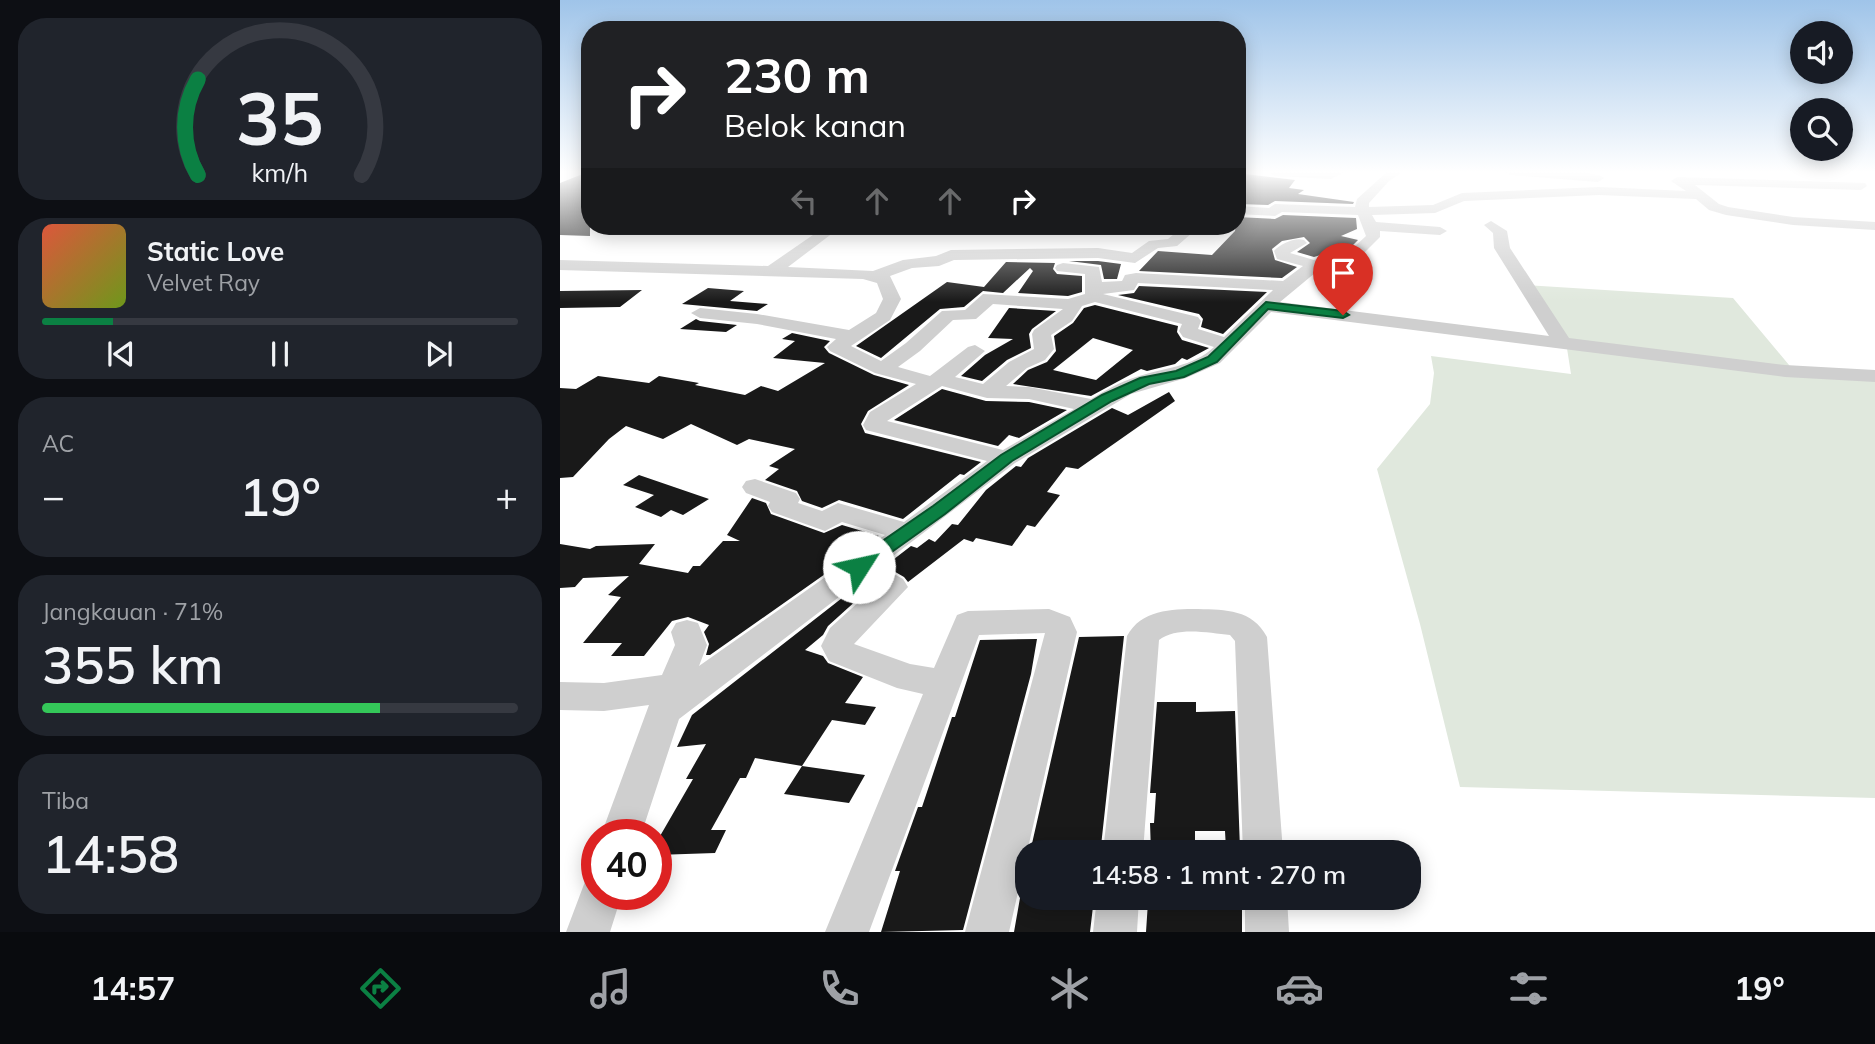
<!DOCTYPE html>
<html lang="id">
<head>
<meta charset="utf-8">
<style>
  :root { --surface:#171b24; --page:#20242c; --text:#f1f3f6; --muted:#9ea1a6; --line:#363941; --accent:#0b8043 }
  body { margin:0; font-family:Mulish,sans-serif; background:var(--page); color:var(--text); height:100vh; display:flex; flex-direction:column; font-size:26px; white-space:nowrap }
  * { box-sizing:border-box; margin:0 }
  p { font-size:23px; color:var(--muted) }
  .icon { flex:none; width:38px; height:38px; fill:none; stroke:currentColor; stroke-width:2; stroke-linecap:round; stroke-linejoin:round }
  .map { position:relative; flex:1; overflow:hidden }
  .panel { display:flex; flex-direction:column; gap:18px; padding:18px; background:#0d0f14; width:560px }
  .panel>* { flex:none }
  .guide { position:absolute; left:21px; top:21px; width:665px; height:214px; border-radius:28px; box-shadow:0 4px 18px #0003; background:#202124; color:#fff; overflow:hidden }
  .buttons { position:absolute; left:1230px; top:21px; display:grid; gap:14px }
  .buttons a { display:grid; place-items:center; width:63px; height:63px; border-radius:50%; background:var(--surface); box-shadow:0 4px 18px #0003; font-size:35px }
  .speed { position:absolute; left:21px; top:819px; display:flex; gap:14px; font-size:35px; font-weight:700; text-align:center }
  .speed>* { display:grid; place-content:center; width:91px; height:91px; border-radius:50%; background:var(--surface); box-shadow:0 4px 18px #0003; line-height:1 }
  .speed .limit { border:10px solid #d22; background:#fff; color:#111 }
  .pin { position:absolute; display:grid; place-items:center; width:60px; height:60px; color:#fff; margin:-72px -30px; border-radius:50% 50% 50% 0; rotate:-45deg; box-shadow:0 0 7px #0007 }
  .pin .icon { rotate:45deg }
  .me { position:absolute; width:77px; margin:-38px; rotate:55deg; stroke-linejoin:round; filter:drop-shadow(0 0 5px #0008) }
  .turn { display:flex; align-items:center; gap:24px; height:147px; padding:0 28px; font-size:32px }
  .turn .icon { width:91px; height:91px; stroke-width:2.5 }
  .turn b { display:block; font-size:49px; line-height:60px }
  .lanes { display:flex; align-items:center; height:66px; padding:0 28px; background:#0003; justify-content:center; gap:35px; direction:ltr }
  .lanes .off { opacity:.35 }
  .big { font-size:52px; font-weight:600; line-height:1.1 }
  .panel .tile { flex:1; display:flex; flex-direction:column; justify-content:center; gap:10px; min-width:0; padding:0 24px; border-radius:28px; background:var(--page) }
  .panel .dial { align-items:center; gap:0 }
  .dial svg { height:182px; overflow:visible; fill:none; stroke:var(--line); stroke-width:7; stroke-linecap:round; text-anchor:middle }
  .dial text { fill:var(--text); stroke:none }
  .song { display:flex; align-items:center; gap:21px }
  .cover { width:84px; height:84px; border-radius:10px; background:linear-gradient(135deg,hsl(10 70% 55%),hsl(80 70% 35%)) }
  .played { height:7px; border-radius:4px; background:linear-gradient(90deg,var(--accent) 15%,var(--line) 15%) }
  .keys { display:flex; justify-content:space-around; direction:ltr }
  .heat { display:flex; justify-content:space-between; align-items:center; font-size:38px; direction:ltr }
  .charge { height:10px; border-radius:5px; background:linear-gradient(90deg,#34c759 71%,var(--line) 0) }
  .trip { position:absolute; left:455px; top:840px; width:406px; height:70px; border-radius:28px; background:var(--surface); box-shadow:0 4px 18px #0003; font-weight:600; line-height:70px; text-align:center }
  .menu { display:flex; height:112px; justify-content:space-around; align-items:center; background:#090b0e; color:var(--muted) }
  .menu .icon { width:49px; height:49px }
  .menu .active { color:var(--accent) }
  .menu b { font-size:32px; color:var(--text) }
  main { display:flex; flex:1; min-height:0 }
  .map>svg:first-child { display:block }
  .green { fill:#e0e8dd }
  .building { fill:#191919; fill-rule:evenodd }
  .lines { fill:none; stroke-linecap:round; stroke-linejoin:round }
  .minor { fill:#cfcfcf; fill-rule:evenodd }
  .route { fill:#0b8043; stroke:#07532c; stroke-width:2 }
</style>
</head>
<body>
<main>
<section class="panel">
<div class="tile dial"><svg viewBox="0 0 100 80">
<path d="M14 69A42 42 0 1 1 86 69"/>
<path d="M14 69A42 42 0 0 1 14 27" stroke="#0b8043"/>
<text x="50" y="56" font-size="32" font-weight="700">35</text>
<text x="50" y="72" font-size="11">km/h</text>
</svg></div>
<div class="tile">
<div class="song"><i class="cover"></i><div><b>Static Love</b><p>Velvet Ray</p></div></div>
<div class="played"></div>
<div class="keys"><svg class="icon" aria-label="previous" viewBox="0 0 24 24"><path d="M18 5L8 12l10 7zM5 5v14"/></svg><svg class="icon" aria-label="pause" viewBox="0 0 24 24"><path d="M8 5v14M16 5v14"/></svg><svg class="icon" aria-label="next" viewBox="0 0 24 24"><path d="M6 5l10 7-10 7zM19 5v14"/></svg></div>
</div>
<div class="tile"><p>AC</p>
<div class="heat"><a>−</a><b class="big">19°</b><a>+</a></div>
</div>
<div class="tile"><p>Jangkauan · 71%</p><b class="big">355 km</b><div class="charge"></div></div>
<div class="tile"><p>Tiba</p><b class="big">14:58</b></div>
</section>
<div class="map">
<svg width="1315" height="932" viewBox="0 0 1315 932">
  <rect width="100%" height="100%" fill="#fff"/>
  <path class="green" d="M965,285L1173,298L1234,371L1315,375V798L900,787L860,624L817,469L870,404L874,373L871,356L1011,374L1006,342Z"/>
  <path class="building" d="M30,171V236L0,235V183Z
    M677,173L735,180L729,188L744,190L738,194L794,202L793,204L715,201L708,205L679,204L684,189H677Z
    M723,215L796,218L797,229L781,236L798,240L793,245L754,257L737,252L750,243L744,237L722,241L712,249L715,260L737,267L722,278L579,271L598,251L652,255L675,231L677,217L715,219Z
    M509,261H538L561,264L557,279H544L541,265Z
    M446,262L495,263L493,269L497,274L522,276V292L508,296L458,293L473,271L470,268L443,293L423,291L404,307L380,309L321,358L296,346L387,282L424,287Z
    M579,286L707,292L663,334L641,327L643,319L639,314L558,295L574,293Z
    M148,288L184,291L170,301L208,304L197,311L122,304Z
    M82,290L60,307L0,308V291Z
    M535,305L618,326L617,332L622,340L649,348L627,360L622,358L615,364L587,371L581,369L531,396L453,384L468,370L487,362L496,351L494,336L513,323L524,308ZM533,338L573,350L536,380L493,370Z
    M449,308L496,311L472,329L469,334L471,348L447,360L422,381L401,376L425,355L453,339L428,338Z
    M136,319L140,321L177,325L166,332L120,329Z
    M232,333L270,341L264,347L269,353L314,375L349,385L308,411L301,424L305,433L421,462L404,475L400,474L343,519L279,500L262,508L242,501L237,491L205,480L219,469L209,466L235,449L189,439L177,445L131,424L103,439L66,426L49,439L13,477L0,478V388L16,389L38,376L89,383L99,376L139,383L135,385L185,395L201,386L218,391L265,363L213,358L235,341L222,339Z
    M382,389L426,401L469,402L507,410L459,438L449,435L438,446L334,420Z
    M609,392L615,401L518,469L506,467L487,492L500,495L475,527L467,525L452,546L416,538L413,542L404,539L348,582L344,577L325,566L351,546L357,548L369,539L375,542L392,524L398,525L426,490L456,466L461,467L468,458L552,408L568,415Z
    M79,475L149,499L123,515L111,510L101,517L75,507L94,495L63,485Z
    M192,498L206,503L211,514L264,533L282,525L319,536L150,655H146L149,644L144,632L149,625L128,617L112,621L84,656H51L62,643H23L61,597L48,595L69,576L23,578L15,587L0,588V544L30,549L36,546L95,544L79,564L128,573L133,566H140L163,541H180L167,535Z
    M300,584L309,589L268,626L263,635L245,650L263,656L268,663L303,677L285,703L316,707L305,725L272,720L242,766L195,758L186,778H180L151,830H166L155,853L96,855V843L133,779H126L146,744L117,747L132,715Z
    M564,636L541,846L471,848L519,637Z
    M477,639L471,674L403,930L321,932L340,871H335L358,807H362L392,717H395L420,640Z
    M597,702H636V712L675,711L680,849H666L665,831H635V852H591L590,823H594L596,793H590Z
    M242,766L305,775L289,803L224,794Z
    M460,898H534L530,932H454Z
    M652,898H682V932H586L588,902L652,901Z"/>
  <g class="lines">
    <path class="minor" d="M787,171L771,179L715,176L709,172Z
      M828,171H844L829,181L809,203V207L873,205L902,193L1039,187L1126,191L1111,181L1117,177L1305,183L1307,186L1301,190L1135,185L1159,204L1168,207L1233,217L1315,222V230L1233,225L1166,215L1149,210L1136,199L1039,195L904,201L875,213L812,215L816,222L880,227L887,231L880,235L820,231V237L804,253L761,268L720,302L989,336L934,248L933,233L924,225L931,221L947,231L950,248L1009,338L1225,365L1315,370V382L1225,377L711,312L660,363L626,378L571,394L455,463L320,566L343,579L348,587L294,644L350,664L374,668L397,615L408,611L489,609L510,617L517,632L449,932H405L485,633L419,635L309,932H265L363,694L337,688L269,661L261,646L270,628L313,589L300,581L119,719L81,835H41L89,705L44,711L0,710V682L44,683L102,675L115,645L111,632L116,623L127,620L138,623L147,645L139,666L325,535L282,522L265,531L212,512L208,506L210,502L186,493L182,487L186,481L195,479L236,493L240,499L238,503L262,511L278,503L344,522L427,461L306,430L303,425L310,412L356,384L315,373L270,351L267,347L276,339L197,324L140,318L131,313L140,308L197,314L289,330L316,313L323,299L317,283L303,279L0,270V260L208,266L266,226H282L228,267L313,271L343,260L376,256L391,250L538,248L572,253L589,241L608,239L624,226H640L617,246L598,248L575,263L538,258L394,260L379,266L352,268L330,276L341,299L330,320L291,346L321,361L346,343L382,311L405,310L423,294L508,299L525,294V274L497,271L495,268L497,265L503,263L539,267L542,282L562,281L565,275L576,273L723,281L743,266L717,259L714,251C720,244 735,237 744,240L747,243L730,253L754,260L794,247L806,236L798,215L722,212L715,216L677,214V206L709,208L715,204L795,207L797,199ZM578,283L713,290L664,337L638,329L641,321L638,317L543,294L574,290ZM535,302L622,324L619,331L623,337L654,347C633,367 603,368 576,377C560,382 546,390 531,399L469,387L446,386L467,368L485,360L494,349L491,335L512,321L522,306ZM433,304L503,309L474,330L472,334L474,349L449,362L423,384L395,377L425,351L415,345L408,347L370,376L338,367L360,351L393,320L416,319ZM382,386L427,398L469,399L514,409L443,450L327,421Z
      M944,171C964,171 1031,168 1044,178L1038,182L950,175Z
      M638,609C666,610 692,609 707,637L723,852H683L675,641L670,635C649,633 617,626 599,640L583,852H543L567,636C581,610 611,609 638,609Z
      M37,874V894H62L50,932H6L26,879Z
      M537,898H579L577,932H533Z
      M685,898H727L729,932H685Z"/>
  </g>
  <linearGradient id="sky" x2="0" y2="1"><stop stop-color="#9fc4e9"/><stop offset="0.57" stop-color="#fff"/><stop offset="1" stop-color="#fff" stop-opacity="0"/></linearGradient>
  <rect width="1315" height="302" fill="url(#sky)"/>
  <path class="route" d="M706,302L783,311L789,315L783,318L708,309L657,362L624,377L589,384L552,401L452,461L385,514L305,571H292L289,567L292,562L373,506L441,455L542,395L580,378L616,371L648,357Z"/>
</svg>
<div class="buttons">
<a><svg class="icon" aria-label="sound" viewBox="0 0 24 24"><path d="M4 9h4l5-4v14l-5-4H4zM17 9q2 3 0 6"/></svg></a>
<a><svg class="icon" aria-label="search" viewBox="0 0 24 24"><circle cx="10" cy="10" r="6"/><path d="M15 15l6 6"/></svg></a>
</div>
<div class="speed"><div class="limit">40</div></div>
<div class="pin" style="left:783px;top:315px;background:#d93025"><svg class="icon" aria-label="arrive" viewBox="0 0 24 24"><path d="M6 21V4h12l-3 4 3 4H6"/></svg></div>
<svg class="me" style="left:299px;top:567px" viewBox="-20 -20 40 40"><circle r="19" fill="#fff"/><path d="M0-13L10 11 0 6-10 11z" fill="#0b8043"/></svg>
<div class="trip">14:58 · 1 mnt · 270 m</div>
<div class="guide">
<div class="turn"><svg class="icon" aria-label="right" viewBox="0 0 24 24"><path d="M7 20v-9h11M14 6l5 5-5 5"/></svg><div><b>230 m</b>Belok kanan</div></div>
<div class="lanes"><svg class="icon off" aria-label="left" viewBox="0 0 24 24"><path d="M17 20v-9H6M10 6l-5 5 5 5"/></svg><svg class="icon off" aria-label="ahead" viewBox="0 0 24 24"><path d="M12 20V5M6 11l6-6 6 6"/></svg><svg class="icon off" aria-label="ahead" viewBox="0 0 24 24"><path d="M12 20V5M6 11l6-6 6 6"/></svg><svg class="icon" aria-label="right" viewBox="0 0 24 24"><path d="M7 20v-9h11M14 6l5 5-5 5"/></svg></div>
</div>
</div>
</main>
<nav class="menu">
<b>14:57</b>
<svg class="icon active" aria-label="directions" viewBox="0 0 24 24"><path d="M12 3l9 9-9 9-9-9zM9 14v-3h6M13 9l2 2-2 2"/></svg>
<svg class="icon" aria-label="music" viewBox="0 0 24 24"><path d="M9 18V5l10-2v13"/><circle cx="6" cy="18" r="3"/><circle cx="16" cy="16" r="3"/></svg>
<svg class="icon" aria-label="phone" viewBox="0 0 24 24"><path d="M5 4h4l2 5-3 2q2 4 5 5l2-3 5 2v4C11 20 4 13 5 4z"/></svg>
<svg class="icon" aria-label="climate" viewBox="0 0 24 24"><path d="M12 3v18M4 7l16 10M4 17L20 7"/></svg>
<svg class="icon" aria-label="car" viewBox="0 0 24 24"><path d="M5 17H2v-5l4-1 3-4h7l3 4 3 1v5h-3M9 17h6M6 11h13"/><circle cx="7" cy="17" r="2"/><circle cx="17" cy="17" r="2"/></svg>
<svg class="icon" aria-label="filters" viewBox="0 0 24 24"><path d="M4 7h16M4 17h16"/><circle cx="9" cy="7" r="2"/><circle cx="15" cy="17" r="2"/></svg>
<b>19°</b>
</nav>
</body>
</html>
